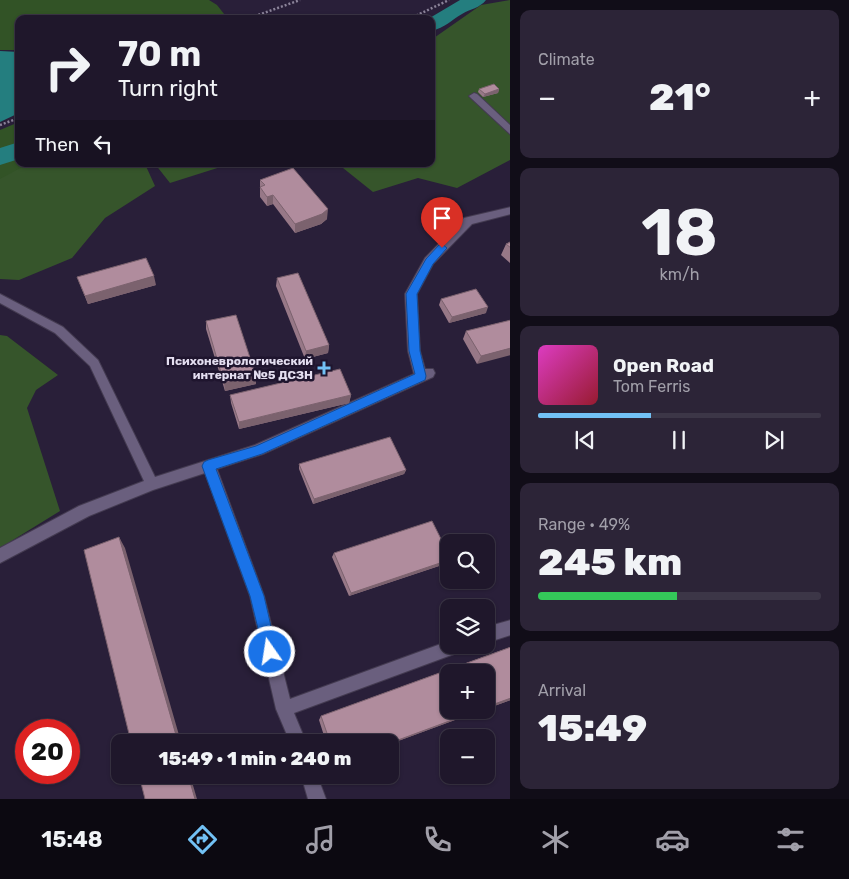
<!DOCTYPE html>
<html lang="en">
<head>
<meta charset="utf-8">
<style>
  :root { --surface:#1f172b; --page:#2c2437; --text:#f1f3f6; --muted:#a19fa9; --line:#3c3647; --accent:#72c1f5 }
  body { margin:0; font-family:Rubik,sans-serif; background:var(--page); color:var(--text); height:100vh; display:flex; flex-direction:column; font-size:19px; white-space:nowrap }
  * { box-sizing:border-box; margin:0 }
  p { font-size:16px; color:var(--muted) }
  .icon { flex:none; width:28px; height:28px; fill:none; stroke:currentColor; stroke-width:2; stroke-linecap:round; stroke-linejoin:round }
  .map { position:relative; flex:1; overflow:hidden }
  .sheet { display:flex; flex-direction:column; gap:10px; padding:10px; background:#110d18; width:339px }
  .sheet>* { flex:none }
  .guide { position:absolute; left:15px; top:15px; width:420px; height:152px; border-radius:10px; box-shadow:0 1px 4px #0004,0 0 0 1px var(--line); background:#1f172b; color:var(--text); overflow:hidden }
  .fabs { position:absolute; left:440px; top:534px; display:grid; gap:10px }
  .fabs a { display:grid; place-items:center; width:55px; height:55px; border-radius:10px; background:var(--surface); box-shadow:0 1px 4px #0004,0 0 0 1px var(--line); font-size:25px }
  .speed { position:absolute; left:15px; top:719px; display:flex; gap:10px; font-size:25px; font-weight:700; text-align:center }
  .speed>* { display:grid; place-content:center; width:65px; height:65px; border-radius:50%; background:var(--surface); box-shadow:0 1px 4px #0004,0 0 0 1px var(--line); line-height:1 }
  .speed .limit { border:8px solid #d22; background:#fff; color:#111 }
  .pin { position:absolute; display:grid; place-items:center; width:42px; height:42px; color:#fff; margin:-51px -21px; border-radius:50% 50% 50% 0; rotate:-45deg; box-shadow:0 0 5px #0007 }
  .pin .icon { rotate:45deg }
  .me { position:absolute; width:55px; margin:-28px; rotate:347deg; stroke-linejoin:round; filter:drop-shadow(0 0 4px #0008) }
  .turn { display:flex; align-items:center; gap:18px; height:105px; padding:0 20px; font-size:22px }
  .turn .icon { width:65px; height:65px; stroke-width:2.5 }
  .turn b { display:block; font-size:35px; line-height:42px }
  .then { display:flex; align-items:center; height:48px; padding:0 20px; background:#0003; gap:10px; font-size:19px }
  .big { font-size:38px; font-weight:800; line-height:1.1 }
  .sheet .widget { flex:1; display:flex; flex-direction:column; justify-content:center; gap:8px; min-width:0; padding:0 18px; border-radius:10px; background:var(--page) }
  .sheet .dial { align-items:center; gap:0 }
  .dial b { font-size:65px; line-height:1 }
  .song { display:flex; align-items:center; gap:15px }
  .cover { width:60px; height:60px; border-radius:8px; background:linear-gradient(135deg,hsl(310 70% 55%),hsl(350 70% 35%)) }
  .played { height:5px; border-radius:2px; background:linear-gradient(90deg,var(--accent) 40%,var(--line) 40%) }
  .keys { display:flex; justify-content:space-around; direction:ltr }
  .heat { display:flex; justify-content:space-between; align-items:center; font-size:28px; direction:ltr }
  .charge { height:8px; border-radius:4px; background:linear-gradient(90deg,#34c759 49%,var(--line) 0) }
  .trip { position:absolute; left:111px; top:734px; width:288px; height:50px; border-radius:10px; background:var(--surface); box-shadow:0 1px 4px #0004,0 0 0 1px var(--line); font-weight:800; line-height:50px; text-align:center }
  .menu { display:flex; height:80px; justify-content:space-around; align-items:center; background:#0c0911; color:var(--muted) }
  .menu .icon { width:35px; height:35px }
  .menu .selected { color:var(--accent) }
  .menu b { font-size:22px; color:var(--text) }
  main { display:flex; flex:1; min-height:0 }
  .map>svg:first-child { display:block }
  .green { fill:#36552b }
  .forest { fill:#325326 }
  .water { fill:#247e7f }
  .lines { fill:none; stroke-linecap:round; stroke-linejoin:round }
  .river { fill:#247e7f; fill-rule:evenodd }
  .minor-casing { stroke:#443b51; stroke-width:2 }
  .path { stroke:#8b8399; stroke-width:2.5; stroke-dasharray:2 2; stroke-linecap:butt }
  .minor { fill:#6a5f7e; fill-rule:evenodd }
  .wall { fill:#977887 }
  .shaded-wall { fill:#7b626e }
  .building { fill:#b08c9d; stroke:#7b626e }
  .route { fill:#1a73e8; stroke:#114b97 }
  .poi-dot { fill:#72c1f5; stroke:#1f152e; stroke-width:2 }
  .labels { text-anchor:middle; stroke-width:5; stroke-linejoin:round; paint-order:stroke }
  .poi-label { font-size:12px; font-weight:bold; fill:#e4def0; stroke:#1f152e; text-anchor:end }
</style>
</head>
<body>
<main>
<div class="map">
<svg width="511" height="799" viewBox="0 0 511 799">
  <rect width="100%" height="100%" fill="#291f39"/>
  <path class="green" d="M510,0V160L457,188L418,178L373,192L338,164H431V40L481,5Z
    M0,162L145,164L155,186L105,218L72,258L19,280L0,279Z
    M155,164H230L170,183Z
    M0,335L7,336L58,375L36,390L27,408L60,511L0,548Z"/>
  <path class="forest" d="M0,0H209L217,5L228,19H19V50H0Z
    M19,122V164H28L0,179V130Z"/>
  <path class="water" d="M0,51L19,52V113L0,122Z"/>
  <g class="lines">
    <path class="river" d="M460,0H486C480,8 470,9 462,14C450,21 446,27 431,31V19H428Z
      M19,142V159L0,165V148Z"/>
    <defs>
      <path id="minor" d="M474,93L477,94L511,126V135L471,98L469,96Z
        M511,207V214L472,224L433,264L417,294L420,351L425,369H433L435,373L433,377L263,454L217,469L264,596L290,699L449,641V645H468L465,650L294,713L306,742H290L276,709L250,596L205,473L153,490L89,516L0,563V548L79,506L144,481L90,366L55,333L0,303V294L63,327L98,360L155,477L255,445L414,374L408,351L405,294L425,258L464,218Z
        M511,620V635L486,643V627Z
        M301,775H317L326,799H308Z"/>
    </defs>
    <use href="#minor" class="minor-casing"/>
    <path class="path" d="M247,19L300,0
      M409,19L449,0
      M0,125L19,118"/>
    <use href="#minor" class="minor"/>
  </g>
  <path class="wall" d="M479,89H499L498,93L483,97L478,92Z
    M260,180L327,219L321,224L295,233L273,204L267,206L260,197Z
    M511,241V264L501,255L506,244Z
    M77,277L156,285L88,304Z
    M277,278L329,345L328,353L305,359L276,286Z
    M441,299L486,313L449,323L439,305Z
    M511,320L477,364L463,339L466,331Z
    M206,321L256,376V384L225,391L206,329Z
    M230,395H351L349,403L239,429L231,403Z
    M299,464L406,470L404,474L313,504L299,469Z
    M334,553L449,555V562L448,563L349,596L332,557Z
    M511,647V700L486,709V672H449V710H482L390,744V742H326L319,720L321,716Z"/>
  <path class="shaded-wall" d="M499,89L498,93L483,97L485,94Z
    M273,195V204L267,206V197Z
    M328,209L327,219L321,224L295,233V224Z
    M154,276L156,285L88,304L85,296Z
    M488,307L486,313L449,323L452,317Z
    M329,345L328,353L305,359L306,351Z
    M511,348V355L477,364L481,356Z
    M256,376V384L225,391L224,383Z
    M351,395L349,403L239,429V422Z
    M406,470L404,474L313,504L314,499Z
    M119,537L125,548L181,742H178Z
    M449,560L448,563L349,596L351,593Z
    M511,698V700L486,709V707Z
    M479,710H482L390,744V743Z
    M188,775H190L197,799H195Z"/>
  <path class="building" d="M494,84L499,89L485,94L479,89Z
    M293,168L328,209L322,214L295,224L273,195L267,197L260,187L265,185L260,180Z
    M511,242V248L506,244Z
    M146,258L154,276L85,296L77,277Z
    M298,273L329,345L306,351L277,278Z
    M476,289L488,307L452,317L441,299Z
    M236,315L256,376L224,383L206,321Z
    M511,320V348L481,356L466,331Z
    M340,369L351,395L239,422L230,395Z
    M390,437L406,470L314,499L299,464Z
    M432,521L449,555V560L351,593L334,553Z
    M119,537L178,742H131L84,550Z
    M511,647V698L486,707V672H449V710H479L390,743L330,742L321,716Z
    M139,775H188L195,799H145Z"/>
  <path class="route" d="M442,244L447,248L433,264L417,294L420,351L426,376L425,380L262,454L216,469L264,596L277,652L275,657L270,660L265,657L250,596L202,466L204,462L208,460L256,446L415,374L409,351L406,294L426,259L439,245Z"/>
  <path class="poi-dot" d="M321.5 360.5h5v5h5v5h-5v5h-5v-5h-5v-5h5z"/>
  <g class="labels">
    <g class="poi-label">
      <text x="313" y="365">Психоневрологический<tspan x="313" dy="14">интернат №5 ДСЗН</tspan></text>
    </g>
  </g>
</svg>
<div class="fabs">
<a><svg class="icon" aria-label="search" viewBox="0 0 24 24"><circle cx="10" cy="10" r="6"/><path d="M15 15l6 6"/></svg></a>
<a><svg class="icon" aria-label="layers" viewBox="0 0 24 24"><path d="M12 4l9 5-9 5-9-5zM3 14l9 5 9-5"/></svg></a>
<a>+</a>
<a>−</a>
</div>
<div class="speed"><div class="limit">20</div></div>
<div class="pin" style="left:442px;top:248px;background:#d93025"><svg class="icon" aria-label="arrive" viewBox="0 0 24 24"><path d="M6 21V4h12l-3 4 3 4H6"/></svg></div>
<svg class="me" style="left:270px;top:652px" viewBox="-20 -20 40 40"><circle r="17" fill="#1a73e8" stroke="#fff" stroke-width="3"/><path d="M0-11L8 9 0 5-8 9z" fill="#fff"/></svg>
<div class="trip">15:49 · 1 min · 240 m</div>
<div class="guide">
<div class="turn"><svg class="icon" aria-label="right" viewBox="0 0 24 24"><path d="M7 20v-9h11M14 6l5 5-5 5"/></svg><div><b>70 m</b>Turn right</div></div>
<div class="then">Then<svg class="icon" aria-label="left" viewBox="0 0 24 24"><path d="M17 20v-9H6M10 6l-5 5 5 5"/></svg></div>
</div>
</div>
<section class="sheet">
<div class="widget"><p>Climate</p>
<div class="heat"><a>−</a><b class="big">21°</b><a>+</a></div>
</div>
<div class="widget dial"><b>18</b><p>km/h</p></div>
<div class="widget">
<div class="song"><i class="cover"></i><div><b>Open Road</b><p>Tom Ferris</p></div></div>
<div class="played"></div>
<div class="keys"><svg class="icon" aria-label="previous" viewBox="0 0 24 24"><path d="M18 5L8 12l10 7zM5 5v14"/></svg><svg class="icon" aria-label="pause" viewBox="0 0 24 24"><path d="M8 5v14M16 5v14"/></svg><svg class="icon" aria-label="next" viewBox="0 0 24 24"><path d="M6 5l10 7-10 7zM19 5v14"/></svg></div>
</div>
<div class="widget"><p>Range · 49%</p><b class="big">245 km</b><div class="charge"></div></div>
<div class="widget"><p>Arrival</p><b class="big">15:49</b></div>
</section>
</main>
<nav class="menu">
<b>15:48</b>
<svg class="icon selected" aria-label="directions" viewBox="0 0 24 24"><path d="M12 3l9 9-9 9-9-9zM9 14v-3h6M13 9l2 2-2 2"/></svg>
<svg class="icon" aria-label="music" viewBox="0 0 24 24"><path d="M9 18V5l10-2v13"/><circle cx="6" cy="18" r="3"/><circle cx="16" cy="16" r="3"/></svg>
<svg class="icon" aria-label="phone" viewBox="0 0 24 24"><path d="M5 4h4l2 5-3 2q2 4 5 5l2-3 5 2v4C11 20 4 13 5 4z"/></svg>
<svg class="icon" aria-label="climate" viewBox="0 0 24 24"><path d="M12 3v18M4 7l16 10M4 17L20 7"/></svg>
<svg class="icon" aria-label="car" viewBox="0 0 24 24"><path d="M5 17H2v-5l4-1 3-4h7l3 4 3 1v5h-3M9 17h6M6 11h13"/><circle cx="7" cy="17" r="2"/><circle cx="17" cy="17" r="2"/></svg>
<svg class="icon" aria-label="filters" viewBox="0 0 24 24"><path d="M4 7h16M4 17h16"/><circle cx="9" cy="7" r="2"/><circle cx="15" cy="17" r="2"/></svg>
</nav>
</body>
</html>
